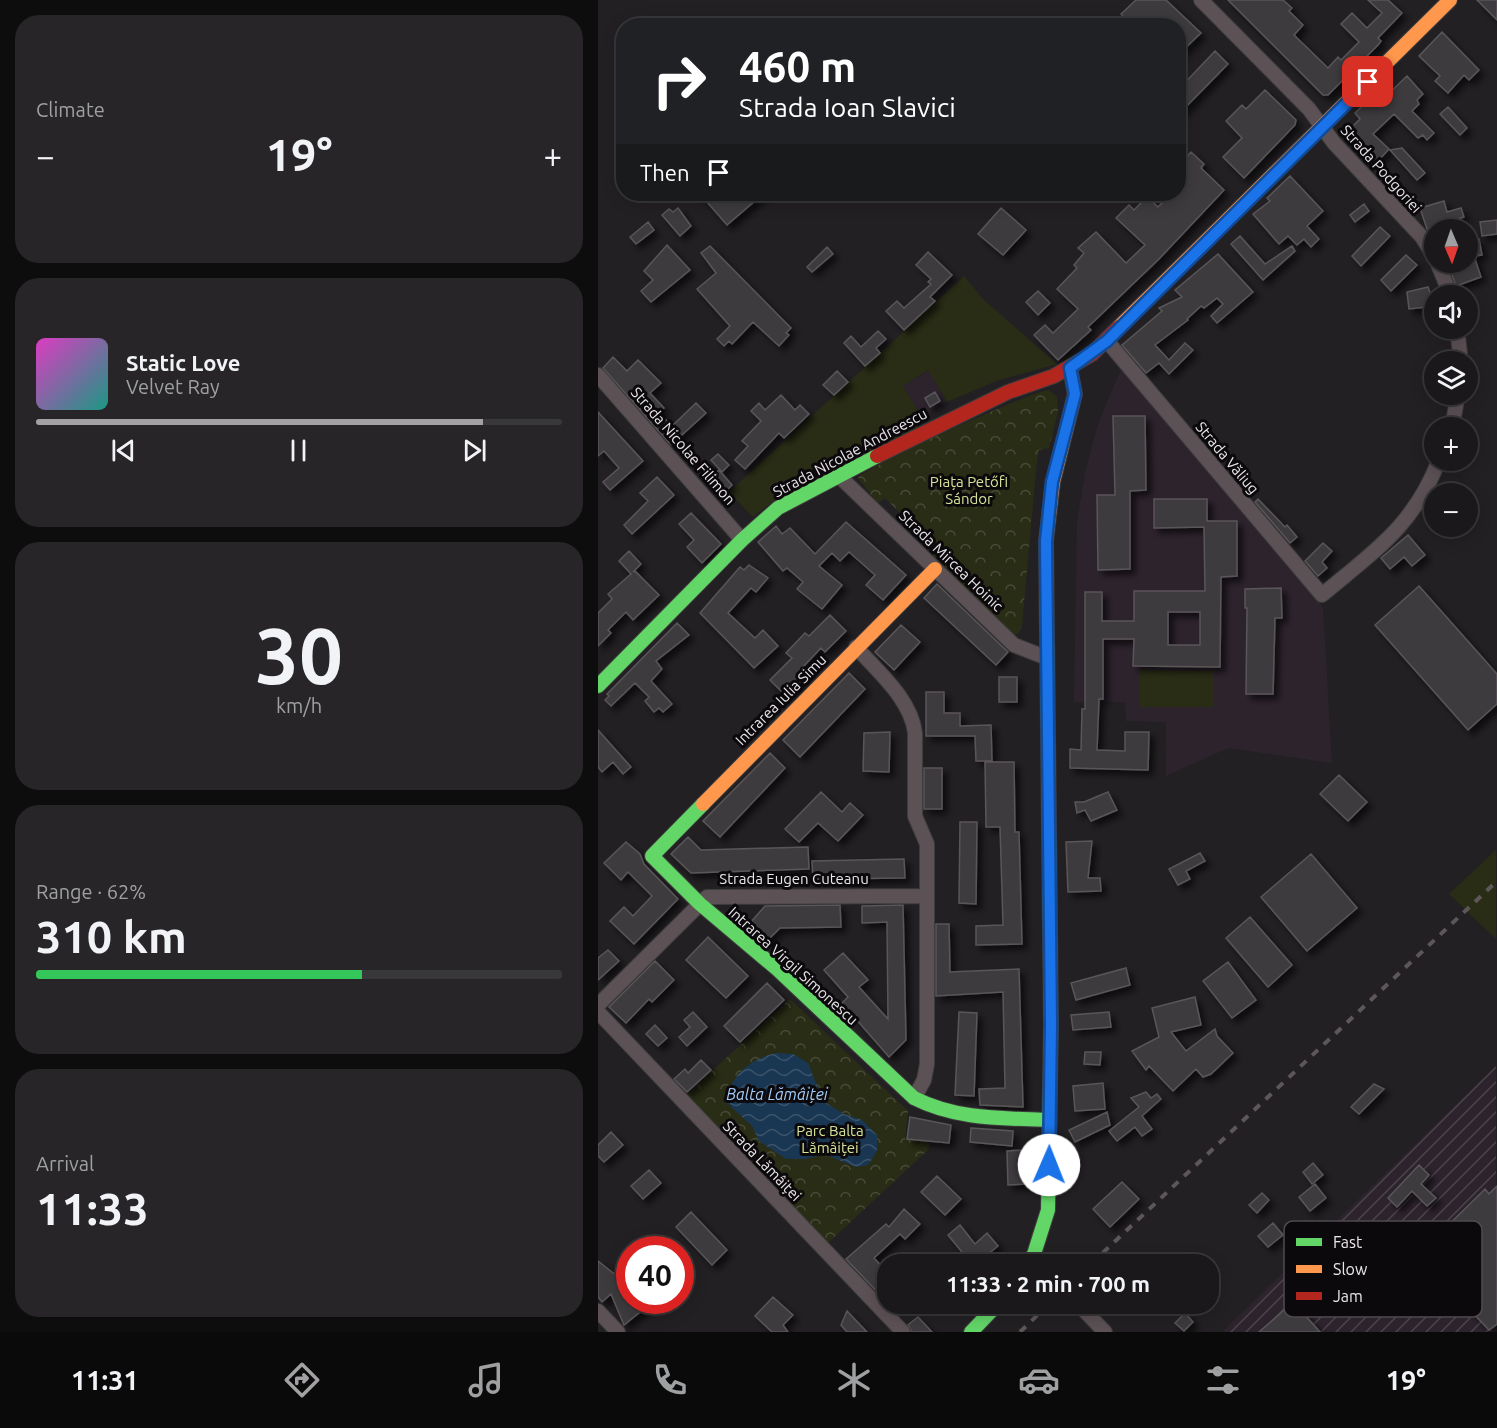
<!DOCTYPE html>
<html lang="en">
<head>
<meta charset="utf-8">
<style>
  :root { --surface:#1a181a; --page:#272527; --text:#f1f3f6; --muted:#9fa0a2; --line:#383739; --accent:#a4a1a4 }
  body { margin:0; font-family:Ubuntu,sans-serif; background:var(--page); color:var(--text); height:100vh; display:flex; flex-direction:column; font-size:22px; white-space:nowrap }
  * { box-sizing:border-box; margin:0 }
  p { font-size:20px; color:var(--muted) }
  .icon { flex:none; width:33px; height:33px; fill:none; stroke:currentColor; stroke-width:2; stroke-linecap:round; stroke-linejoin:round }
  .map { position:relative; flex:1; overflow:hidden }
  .panel { display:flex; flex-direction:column; gap:15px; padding:15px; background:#0e0d0e; width:598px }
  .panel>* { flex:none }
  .banner { position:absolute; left:18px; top:18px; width:570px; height:183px; border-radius:24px; box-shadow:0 3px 15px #0003,0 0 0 2px var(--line); background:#202124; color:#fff; overflow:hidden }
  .needle { width:39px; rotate:178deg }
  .controls { position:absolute; left:826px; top:219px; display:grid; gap:12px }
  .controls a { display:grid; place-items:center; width:54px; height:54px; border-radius:50%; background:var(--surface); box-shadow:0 3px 15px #0003,0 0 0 2px var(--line); font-size:30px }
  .speed { position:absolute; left:18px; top:1236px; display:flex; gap:12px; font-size:30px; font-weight:700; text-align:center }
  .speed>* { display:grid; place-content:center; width:78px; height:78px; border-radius:50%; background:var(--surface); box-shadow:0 3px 15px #0003,0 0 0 2px var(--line); line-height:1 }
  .speed .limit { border:9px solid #d22; background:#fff; color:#111 }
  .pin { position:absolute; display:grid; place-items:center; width:51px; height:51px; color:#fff; margin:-26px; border-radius:12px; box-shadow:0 3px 9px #0006 }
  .me { position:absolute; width:66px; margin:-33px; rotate:1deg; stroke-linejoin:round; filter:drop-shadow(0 0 4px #0008) }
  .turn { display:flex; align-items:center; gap:21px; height:126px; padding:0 24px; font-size:27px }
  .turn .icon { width:78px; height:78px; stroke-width:2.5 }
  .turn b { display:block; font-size:42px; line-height:51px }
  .then { display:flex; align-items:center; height:57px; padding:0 24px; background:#0003; gap:12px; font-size:22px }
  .big { font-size:45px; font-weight:600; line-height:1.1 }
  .panel .widget { flex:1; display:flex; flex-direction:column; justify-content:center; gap:9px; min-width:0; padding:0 21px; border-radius:24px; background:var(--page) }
  .panel .dial { align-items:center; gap:0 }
  .dial b { font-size:78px; line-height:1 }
  .song { display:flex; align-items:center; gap:18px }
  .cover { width:72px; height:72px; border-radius:9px; background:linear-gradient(135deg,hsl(310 70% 55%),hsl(170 70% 35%)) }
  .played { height:6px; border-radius:3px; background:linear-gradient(90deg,var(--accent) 85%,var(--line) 85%) }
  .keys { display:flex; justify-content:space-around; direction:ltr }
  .heat { display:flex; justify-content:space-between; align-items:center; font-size:33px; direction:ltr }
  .charge { height:9px; border-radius:4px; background:linear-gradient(90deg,#34c759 62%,var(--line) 0) }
  .trip { position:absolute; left:279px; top:1254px; width:342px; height:60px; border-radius:24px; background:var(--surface); box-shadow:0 3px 15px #0003,0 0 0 2px var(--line); font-weight:600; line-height:60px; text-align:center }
  .dock { display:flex; height:96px; justify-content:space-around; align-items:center; background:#0a0a0a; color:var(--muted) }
  .dock .icon { width:42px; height:42px }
  .dock .selected { color:var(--accent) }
  .dock b { font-size:27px; color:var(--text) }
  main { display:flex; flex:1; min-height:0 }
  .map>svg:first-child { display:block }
  .built { fill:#2d232d }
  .industrial { fill:url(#industrial-furrows) }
  .grass { fill:#292d15 }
  .park { fill:url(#park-crowns) }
  .water { fill:url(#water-waves) }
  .building { fill:#3e3b3e; stroke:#595659; stroke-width:1.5; fill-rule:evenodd; filter:url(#shadow) }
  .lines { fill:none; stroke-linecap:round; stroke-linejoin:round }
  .street-casing { stroke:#3e3d3e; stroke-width:16 }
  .fast-casing { stroke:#3e3d3e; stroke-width:16 }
  .slow-casing { stroke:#3e3d3e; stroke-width:16 }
  .jam-casing { stroke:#3e3d3e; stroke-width:16 }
  .street { stroke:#5c5155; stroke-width:14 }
  .fast { stroke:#63d668; stroke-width:14 }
  .slow { stroke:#ff974d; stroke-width:14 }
  .jam { stroke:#b3261e; stroke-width:14 }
  .rail { stroke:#5e575a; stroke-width:4; stroke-dasharray:8 8; stroke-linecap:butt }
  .route-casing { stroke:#114b97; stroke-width:15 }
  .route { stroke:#1a73e8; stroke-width:10 }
  .labels { text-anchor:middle; stroke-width:6; stroke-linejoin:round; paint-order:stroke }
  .street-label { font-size:15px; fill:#eae6ea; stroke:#0c090c }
  .park-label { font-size:15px; fill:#d5e399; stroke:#0c090c }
  .water-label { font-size:16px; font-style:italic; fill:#a2ccf8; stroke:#0c090c }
  .key { fill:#0c090c; stroke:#4f4b4f; stroke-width:1.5 }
  .key-label { font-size:16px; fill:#eae6ea }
</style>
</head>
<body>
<main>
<section class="panel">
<div class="widget"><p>Climate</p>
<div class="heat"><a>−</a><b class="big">19°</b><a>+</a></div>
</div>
<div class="widget">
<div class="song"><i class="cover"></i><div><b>Static Love</b><p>Velvet Ray</p></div></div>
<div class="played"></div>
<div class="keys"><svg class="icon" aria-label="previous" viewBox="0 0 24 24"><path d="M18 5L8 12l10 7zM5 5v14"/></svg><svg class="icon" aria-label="pause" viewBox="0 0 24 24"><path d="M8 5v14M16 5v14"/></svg><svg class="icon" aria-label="next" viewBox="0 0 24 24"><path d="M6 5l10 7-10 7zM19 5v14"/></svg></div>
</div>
<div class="widget dial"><b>30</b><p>km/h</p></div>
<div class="widget"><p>Range · 62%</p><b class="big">310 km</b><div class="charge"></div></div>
<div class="widget"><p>Arrival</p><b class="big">11:33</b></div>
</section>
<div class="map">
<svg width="899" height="1332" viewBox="0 0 899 1332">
  <defs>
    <pattern id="industrial-furrows" width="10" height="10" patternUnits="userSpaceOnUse" patternTransform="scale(1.5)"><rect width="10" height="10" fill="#2d232d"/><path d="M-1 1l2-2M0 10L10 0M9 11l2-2" fill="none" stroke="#4c434c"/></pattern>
    <pattern id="park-crowns" width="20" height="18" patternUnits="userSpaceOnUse" patternTransform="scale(1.5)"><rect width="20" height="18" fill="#292d15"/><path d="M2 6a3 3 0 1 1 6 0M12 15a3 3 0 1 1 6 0" fill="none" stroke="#484b37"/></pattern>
    <pattern id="water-waves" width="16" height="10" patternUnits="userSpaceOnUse" patternTransform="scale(1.5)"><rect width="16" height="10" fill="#193652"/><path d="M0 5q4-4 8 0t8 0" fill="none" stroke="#3b536b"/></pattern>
    <filter id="shadow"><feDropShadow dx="5" dy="5" stdDeviation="3" flood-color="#0009"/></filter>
  </defs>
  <rect width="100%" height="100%" fill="#232023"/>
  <path class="built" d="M524,367L716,594L725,608L734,763L630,748L568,776V722L528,721L527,702H476L479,522L487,473L500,424Z
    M331,370L349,402L323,416L305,386Z"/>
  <path class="industrial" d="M898,1066V1332H624Z"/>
  <path class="grass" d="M366,276L385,299L459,364L398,381L349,402L330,370L305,386L323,416L318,429C263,455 202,477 155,517L131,492Z
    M542,670L616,671V707H542Z
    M898,850V939L851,894Z"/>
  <path class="park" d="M451,390L459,397L460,412L451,448L441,450L439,460L424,625L421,633L414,635L334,556L339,550L287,498L280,503L260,478C270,465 431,392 451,390Z
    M192,999L310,1111L307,1139L332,1142L331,1149L230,1243L88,1095Z"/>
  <path class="water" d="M179,1053L195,1054L210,1063L225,1101L246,1114L264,1120L279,1135V1151L270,1165L258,1167L226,1154L208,1159H188L161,1141L154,1126L129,1103C131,1075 153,1058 179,1053Z"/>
  <path class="building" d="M538,0H568L603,33L580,55V26H534L523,14Z
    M630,0H685L694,8L691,11L705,25L696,35L730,68L740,57L743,60L761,42L743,24L754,13L769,28L784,13L770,0H790L804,13L780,38L783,41L780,45L730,95H725Z
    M879,0H899V20Z
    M844,32L881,70L871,80L866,75L850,93L837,81L842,76L821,56Z
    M617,51L630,64L580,115V90Z
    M809,76L825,94L819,100L821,104L814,111L836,133L829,140L825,135L820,138L796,114L775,134L791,149L779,162L748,133L762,119L757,113L781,90L787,97Z
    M667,90L698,120L697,125L646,178L625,157L644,138L628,121L644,105L648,109Z
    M850,107L869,128L862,135L842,114Z
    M804,148L827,173L819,180L792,150Z
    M593,152L606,164L603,168L626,190L561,259L490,327L493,330L460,360L436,335L447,325L455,333L480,309L459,289L479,268L476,265L486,253L480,248L498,232L528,263L547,245L518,218L531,205L536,210L549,197L560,207L573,194H580V175L585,170L580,166Z
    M692,176L725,211L709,226L721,239L713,247L706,239L699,245L690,236L681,244L655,214L672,201L669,198Z
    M102,194H125L127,196L165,194L129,225Z
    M846,201L849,212L863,208L866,217L829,229L822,208Z
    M766,204L771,211L757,222L752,215Z
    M80,208L93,226L82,236L64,215L71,209L75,212Z
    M403,208L428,230L405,255L380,234Z
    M899,220V234L884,236L882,222Z
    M50,222L56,230L38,244L32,237Z
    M782,227L792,236L763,266L754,256Z
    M642,236L667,264L694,246L697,251L665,280L633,244Z
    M881,239L884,255L876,256L883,277L858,286L849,262H870V241Z
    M69,245L92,270L53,302L43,291L55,280L46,271Z
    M112,246L193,328L188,333L191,335L181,346L155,322L134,344L131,341L126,346L119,339L132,326L99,289L118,273L103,253Z
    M229,247L235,254L214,272L209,267Z
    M330,252L354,275L332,297L337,301L306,330L288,311L299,301L306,308L333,284L330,282L333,279L318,265Z
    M620,254L655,292L619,323L613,316L625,304L619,298L606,308L603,306L589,319L590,320L557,345L571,360L587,343L595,350L571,374L561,363L548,373L524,345L564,311L561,308L584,297L577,290Z
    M808,255L819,265L793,291L783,280Z
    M830,287L837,306L811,309L809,292Z
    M440,291L452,303L440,315L428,302Z
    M280,331L288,339L278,348L282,353L267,366L246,343L253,336L263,347Z
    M15,357L29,371L40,360L63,383L52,393L66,408L61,413L74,426L98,403L108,413L73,445L5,368Z
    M239,371L250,382L236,395L225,385Z
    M337,392L342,401L332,407L327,398Z
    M183,395L197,410L202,405L211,414L186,438L181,433L147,469L137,460L150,446L144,441L163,421L153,411L161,403L167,410Z
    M0,412L45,461L12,490L5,482L21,468L6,451L0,456Z
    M515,416H547L548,490L532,491V569L500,570L499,495H517Z
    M120,454L131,465L124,472L113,460Z
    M121,470L134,485L122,497L108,482Z
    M59,477L76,495L34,534L26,525L50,501L42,493Z
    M556,499H609V521H639V576L623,577L622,667L535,666L536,639H505V699H501L499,750L527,751V732H551L550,770L472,768V749L483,750L484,709H487V592H504V621H536V591H607L606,527L556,528ZM570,612H602V645H570Z
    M660,499L687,527L689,525L699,537L692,543L657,502Z
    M93,513L123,544L104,563L89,547L96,540L81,524Z
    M248,522L308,575L285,600L268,585L277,575L251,552L242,561L234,553L221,566L244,585L224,609L199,589L205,582L189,568L185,571L160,542L178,526L184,534L192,528L217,554Z
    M810,535L827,555L814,566L806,557L792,569L783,558Z
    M725,543L734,551L724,562L729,568L720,576L707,561Z
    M31,551L43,564L35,572L37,571L61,595L35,620L28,612L10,630L13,633L0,646V613L14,599L10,594L33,574L21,561Z
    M151,565L170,578L158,592L153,588L130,613L157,638L165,630L180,646L156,668L102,613L142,567L146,570Z
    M339,584L410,652L398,665L326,598Z
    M821,586L899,674V704L870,730L777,625Z
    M683,588L684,618H677L675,694H648L649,608H647V589Z
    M232,615L248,631L227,652L223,648L203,669L209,675L188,696L172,680L194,658L188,653L207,633L211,636Z
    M79,623L91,635L58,661L64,669L53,681L74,704L65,712L61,708L56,712L47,701L51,697L37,683L13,706L7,700L11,696L9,694Z
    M303,625L322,642L296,670L277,652Z
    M251,673L267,689L202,757L185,740Z
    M401,677H419V702H401Z
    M328,692H346V713H362V726L393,725L394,761H378L377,736H328Z
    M0,730L33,767L25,774L15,762L4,772L0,767Z
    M292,732L291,772L265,771L266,733Z
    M172,753L187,768L122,837L105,821Z
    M387,762H416L417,832H421L424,944L378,945V926L405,925L402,827H388Z
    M326,768H344V809H326Z
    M741,775L769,802L750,821L722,794Z
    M223,792L244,812L252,803L265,815L240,841L220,823L201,842L187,829Z
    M510,792L519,810L493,821L487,810L479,813L477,802H486Z
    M362,822H379L378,904L361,903Z
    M90,837L103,850L210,847L211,869L93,873L73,854Z
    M494,841L490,878H502L503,891L470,892L468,842Z
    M28,842L42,854L46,864L80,899L36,944L12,921L26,907L35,916L54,896L30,872L23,880L6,863Z
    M602,853L607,861L588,871L592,879L580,885L571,869Z
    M713,854L759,908L709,951L663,897Z
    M306,859L307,878L215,879L214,861Z
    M242,905L243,927L182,928L169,941L152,923L167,906Z
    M305,905L308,1040L291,1057L244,1003L250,997L226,970L245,953L270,980L261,987L290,1019L289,922L264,923V906Z
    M652,917L694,965L670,987L628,938Z
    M338,924H351L352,972L421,969L425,1107L382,1105L381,1089L407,1088L405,992L338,996Z
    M110,937L150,976L128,998L88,960Z
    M10,950L21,961L0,980V958Z
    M57,961L76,980L54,1002L51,999L28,1023L11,1007Z
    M630,962L658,1000L634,1018L605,981Z
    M528,968L532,985L478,1000L473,983Z
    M169,983L186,1000L142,1042L126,1026Z
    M597,997L603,1025L573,1032L588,1051L617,1029L619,1036L635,1053L613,1074L605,1077L598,1069L575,1091L551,1066L548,1070L534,1051L561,1037L554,1008Z
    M95,1012L109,1027L89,1046L81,1037L92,1027L86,1020Z
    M361,1012L379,1013L376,1096L357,1095Z
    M511,1012L513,1027L475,1030L473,1015Z
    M57,1025L69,1038L60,1046L48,1034Z
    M487,1052H503L502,1065L486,1064Z
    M103,1060L113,1070L89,1092L76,1079L87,1069L90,1073Z
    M505,1083L507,1109L477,1111L475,1086Z
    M776,1084L786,1089L761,1114L753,1107Z
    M548,1092L553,1098L559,1094L563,1099L544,1116L554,1129L544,1136L537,1127L519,1141L511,1131L541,1107L533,1098Z
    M509,1112L512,1125L477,1142L471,1130Z
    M312,1117L353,1125L351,1143L309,1139Z
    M373,1128L415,1131L414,1146L372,1142Z
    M13,1132L25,1145L6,1162L0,1156V1145Z
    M427,1150L428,1184L410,1185L409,1151Z
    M715,1163L725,1175L714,1184L705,1172Z
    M821,1165L831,1175L823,1184L838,1198L829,1206L814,1191L799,1207L790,1198Z
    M51,1170L63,1183L45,1199L33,1186Z
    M339,1176L363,1199L347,1215L323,1192Z
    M524,1182L541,1199L512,1227L495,1209Z
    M717,1184L728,1198L712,1211L701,1197Z
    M899,1186V1324L891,1330L820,1255L887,1189L891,1194Z
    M664,1193L671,1200L659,1213L651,1205Z
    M306,1209L322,1224L307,1239L302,1234L276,1258L290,1273V1297L287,1300L248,1259L288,1224L291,1227Z
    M93,1212L129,1250L114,1265L78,1227Z
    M675,1223L685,1235L670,1247L660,1236Z
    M362,1225L377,1244L389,1233L400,1246L383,1260L387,1264H359L368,1257L350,1235Z
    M0,1261L19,1276L26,1270L32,1276V1300H57L26,1325L13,1294L4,1302L0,1297Z
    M175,1297L195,1315L185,1325L190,1332H174L157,1316Z
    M695,1302L722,1332H661L676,1319Z
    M249,1311L269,1332H249L243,1325Z
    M587,1313L595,1322L586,1331L577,1323Z
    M320,1317L334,1332H314L310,1325Z"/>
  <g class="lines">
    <defs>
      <path id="street" d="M603,0L711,109L736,143L824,237L837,258
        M839,262L853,296
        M859,328L863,362
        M509,341L724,595C775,552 816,526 841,460
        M0,375L144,540
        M854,428L860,394
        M241,476L416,645L449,658
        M258,647C280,672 313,699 317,733V816L329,844V1064L326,1080L316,1098
        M0,1005L109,897L329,896
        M0,1012L305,1332
        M480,1304L507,1332
        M0,1311L20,1332"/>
      <path id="fast" d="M0,686L144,540L180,508L279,456
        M105,804L54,856L102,904L179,969L316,1098C359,1120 405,1118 452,1120
        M429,1264L436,1254L450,1210L453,1025L449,635
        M373,1332L400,1304"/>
      <path id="slow" d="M521,327L852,0
        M449,635L448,541L455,482L477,394L472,368
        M105,804L337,569"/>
      <path id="jam" d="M279,456L410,392L456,376L494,354L521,327"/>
    </defs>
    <use href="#street" class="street-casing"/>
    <use href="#fast" class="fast-casing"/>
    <use href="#slow" class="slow-casing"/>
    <use href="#jam" class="jam-casing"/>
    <use href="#street" class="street"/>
    <use href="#fast" class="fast"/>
    <use href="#slow" class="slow"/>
    <use href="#jam" class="jam"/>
    <path class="rail" d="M493,1264L899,881
      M422,1332L451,1304"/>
  </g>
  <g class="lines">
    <defs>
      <path id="route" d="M451,1165L453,1025L448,541L454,482L477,394L472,368L509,341L770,82"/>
    </defs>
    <use href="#route" class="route-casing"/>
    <use href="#route" class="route"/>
  </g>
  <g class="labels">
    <g class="street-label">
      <text transform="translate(783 169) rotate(48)" y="5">Strada Podgoriei</text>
      <text transform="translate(85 446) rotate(49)" y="5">Strada Nicolae Filimon</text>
      <text transform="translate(252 453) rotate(-28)" y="5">Strada Nicolae Andreescu</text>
      <text transform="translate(629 458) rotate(50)" y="5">Strada Văliug</text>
      <text transform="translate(353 561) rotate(44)" y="5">Strada Mircea Hoinic</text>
      <text transform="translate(183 700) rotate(-45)" y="5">Intrarea Iulia Simu</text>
      <text x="196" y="884">Strada Eugen Cuteanu</text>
      <text transform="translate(195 966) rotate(42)" y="5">Intrarea Virgil Simonescu</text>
      <text transform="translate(164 1161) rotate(46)" y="5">Strada Lămâiței</text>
    </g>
    <g class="park-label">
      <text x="371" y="487">Piața Petőfi<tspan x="371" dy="17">Sándor</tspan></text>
      <text x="232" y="1136">Parc Balta<tspan x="232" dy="17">Lămâiței</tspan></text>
    </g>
    <g class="water-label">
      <text x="179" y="1100">Balta Lămâiței</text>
    </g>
  </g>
  <rect x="686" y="1221" width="198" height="96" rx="9" class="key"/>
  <rect x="698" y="1238" width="26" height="8" fill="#63d668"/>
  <rect x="698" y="1265" width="26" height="8" fill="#ff974d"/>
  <rect x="698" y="1292" width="26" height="8" fill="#b3261e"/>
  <g class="key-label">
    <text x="735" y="1248">Fast</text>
    <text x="735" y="1275">Slow</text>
    <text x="735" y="1302">Jam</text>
  </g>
</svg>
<div class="controls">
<a><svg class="needle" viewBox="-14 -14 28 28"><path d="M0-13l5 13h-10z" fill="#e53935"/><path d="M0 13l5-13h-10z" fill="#9fa0a2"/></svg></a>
<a><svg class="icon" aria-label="sound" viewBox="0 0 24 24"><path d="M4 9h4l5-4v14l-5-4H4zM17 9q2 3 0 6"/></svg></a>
<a><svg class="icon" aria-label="layers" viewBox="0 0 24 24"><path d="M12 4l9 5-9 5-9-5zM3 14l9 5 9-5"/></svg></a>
<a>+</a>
<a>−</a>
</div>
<div class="speed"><div class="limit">40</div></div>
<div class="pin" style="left:770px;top:82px;background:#d93025"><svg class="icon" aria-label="arrive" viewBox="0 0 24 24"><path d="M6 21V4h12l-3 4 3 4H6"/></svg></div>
<svg class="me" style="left:451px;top:1165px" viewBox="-20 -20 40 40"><circle r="19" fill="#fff"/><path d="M0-13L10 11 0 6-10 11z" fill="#1a73e8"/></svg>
<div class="trip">11:33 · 2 min · 700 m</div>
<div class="banner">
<div class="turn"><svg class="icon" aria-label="right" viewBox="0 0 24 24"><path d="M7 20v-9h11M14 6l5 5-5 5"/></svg><div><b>460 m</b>Strada Ioan Slavici</div></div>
<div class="then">Then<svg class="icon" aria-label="arrive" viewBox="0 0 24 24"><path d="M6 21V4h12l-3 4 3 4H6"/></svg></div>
</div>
</div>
</main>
<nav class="dock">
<b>11:31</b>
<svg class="icon selected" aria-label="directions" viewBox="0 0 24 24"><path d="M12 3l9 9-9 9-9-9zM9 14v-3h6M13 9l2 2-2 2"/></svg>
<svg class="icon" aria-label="music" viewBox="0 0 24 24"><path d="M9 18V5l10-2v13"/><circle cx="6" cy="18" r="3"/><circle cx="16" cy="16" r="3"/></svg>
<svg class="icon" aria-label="phone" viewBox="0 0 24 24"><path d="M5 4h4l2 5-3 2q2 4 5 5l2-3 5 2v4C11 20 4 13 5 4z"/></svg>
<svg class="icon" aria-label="climate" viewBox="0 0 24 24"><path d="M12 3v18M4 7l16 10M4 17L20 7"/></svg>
<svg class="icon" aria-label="car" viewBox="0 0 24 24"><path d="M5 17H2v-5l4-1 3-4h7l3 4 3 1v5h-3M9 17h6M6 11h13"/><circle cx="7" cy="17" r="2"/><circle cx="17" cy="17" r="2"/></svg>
<svg class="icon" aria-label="filters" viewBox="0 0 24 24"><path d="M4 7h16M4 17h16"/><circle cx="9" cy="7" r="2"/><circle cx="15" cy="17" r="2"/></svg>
<b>19°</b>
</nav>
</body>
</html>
